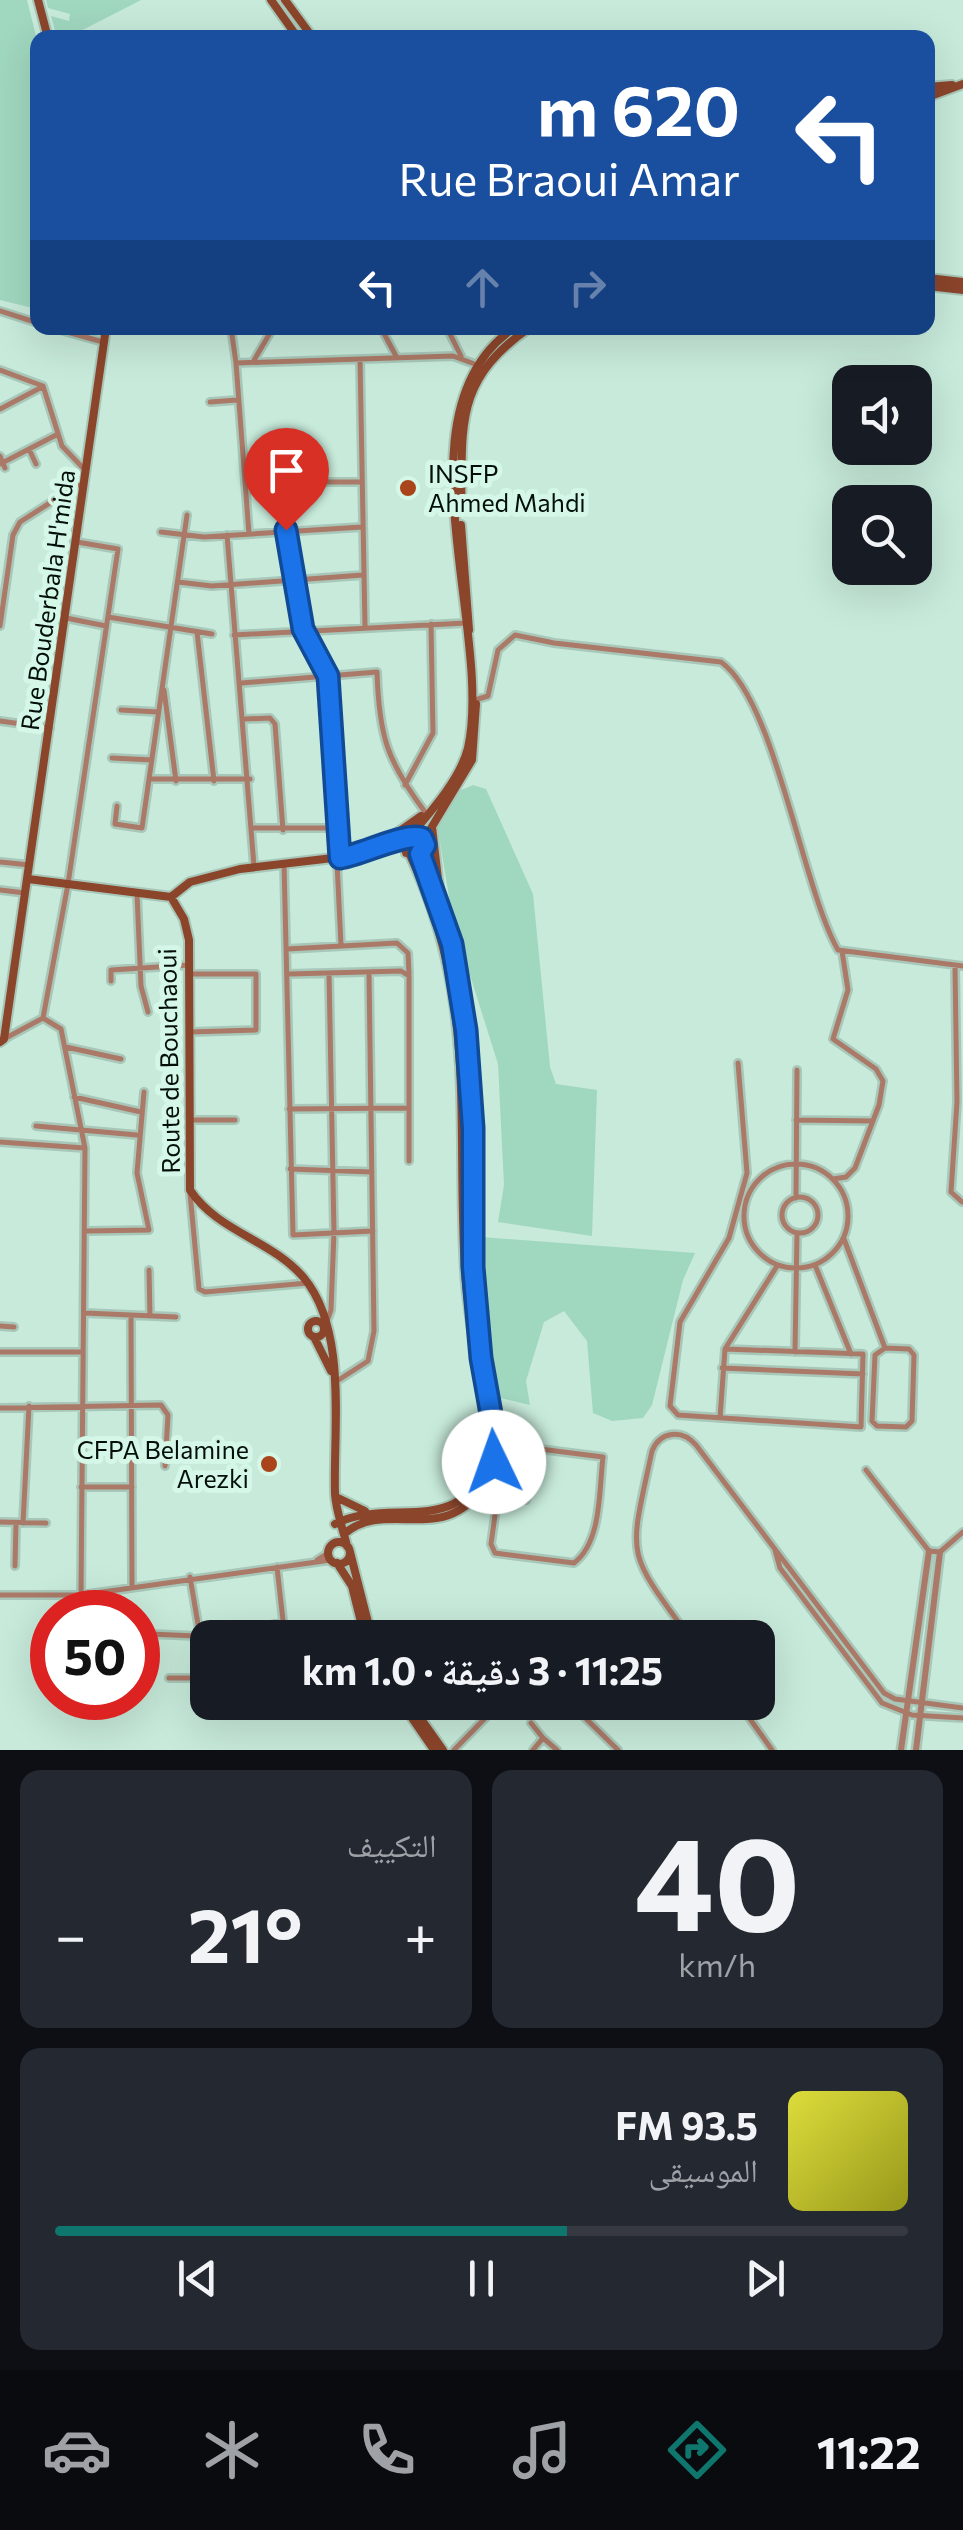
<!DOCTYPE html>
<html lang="ar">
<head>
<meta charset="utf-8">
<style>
  :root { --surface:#171b24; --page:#242831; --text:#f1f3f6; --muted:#9ea1a6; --line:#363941; --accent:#0f766e }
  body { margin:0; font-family:Commissioner,"Noto Naskh Arabic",sans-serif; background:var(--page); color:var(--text); direction:rtl; height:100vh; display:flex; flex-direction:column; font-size:38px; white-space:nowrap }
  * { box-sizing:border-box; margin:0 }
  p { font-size:32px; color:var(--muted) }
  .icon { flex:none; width:55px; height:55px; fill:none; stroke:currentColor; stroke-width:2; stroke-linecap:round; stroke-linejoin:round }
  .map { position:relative; height:1750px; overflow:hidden; direction:ltr }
  .panel { display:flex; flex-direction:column; gap:20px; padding:20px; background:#0d0f14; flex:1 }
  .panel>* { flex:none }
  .guide { position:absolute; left:30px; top:30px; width:905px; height:305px; border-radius:20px; box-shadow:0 10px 40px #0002; direction:rtl; background:#1a4fa0; color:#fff; overflow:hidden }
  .controls { position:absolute; left:832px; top:365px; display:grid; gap:20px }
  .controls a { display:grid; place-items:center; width:100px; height:100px; border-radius:20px; background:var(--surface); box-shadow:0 10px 40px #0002; font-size:50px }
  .speed { position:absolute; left:30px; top:1590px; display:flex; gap:20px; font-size:50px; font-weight:700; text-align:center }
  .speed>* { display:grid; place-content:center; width:130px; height:130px; border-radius:50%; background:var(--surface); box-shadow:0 10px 40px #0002; line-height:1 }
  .speed .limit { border:15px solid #d22; background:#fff; color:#111 }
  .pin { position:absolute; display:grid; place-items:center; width:85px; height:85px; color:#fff; margin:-102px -42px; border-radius:50% 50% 50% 0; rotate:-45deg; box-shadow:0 0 10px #0007 }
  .pin .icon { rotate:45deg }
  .me { position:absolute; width:110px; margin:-55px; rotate:357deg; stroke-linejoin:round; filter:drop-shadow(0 0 8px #0008) }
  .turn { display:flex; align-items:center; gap:35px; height:210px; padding:0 30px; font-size:45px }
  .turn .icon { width:130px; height:130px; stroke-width:2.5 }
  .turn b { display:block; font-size:70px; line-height:85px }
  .lanes { display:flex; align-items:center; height:95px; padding:0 30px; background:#0003; justify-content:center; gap:50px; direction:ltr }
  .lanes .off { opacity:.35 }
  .big { font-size:75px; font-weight:700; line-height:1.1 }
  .panel .tile { flex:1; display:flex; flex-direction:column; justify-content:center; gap:15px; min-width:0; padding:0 35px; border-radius:20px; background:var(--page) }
  .panel .dial { align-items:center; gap:0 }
  .dial b { font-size:130px; line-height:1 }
  .song { display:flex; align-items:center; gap:30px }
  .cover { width:120px; height:120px; border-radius:15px; background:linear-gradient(135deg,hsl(60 70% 55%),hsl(60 70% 35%)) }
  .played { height:10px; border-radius:5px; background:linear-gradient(90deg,var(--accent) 60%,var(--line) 60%) }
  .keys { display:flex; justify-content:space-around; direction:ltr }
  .heat { display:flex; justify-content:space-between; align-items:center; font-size:55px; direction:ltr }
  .panel .tiles { flex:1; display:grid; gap:20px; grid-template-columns:1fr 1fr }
  .tile:last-child { grid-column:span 2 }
  .trip { position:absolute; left:190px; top:1620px; width:585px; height:100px; border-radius:20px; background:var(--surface); box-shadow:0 10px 40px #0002; font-weight:700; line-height:100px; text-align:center; direction:rtl }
  .tab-bar { display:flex; height:160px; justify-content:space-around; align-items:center; background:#090b0e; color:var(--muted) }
  .tab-bar .icon { width:70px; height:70px }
  .tab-bar .active { color:var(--accent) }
  .tab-bar b { font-size:45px; color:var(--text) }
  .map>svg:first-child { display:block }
  .green { fill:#a0d7bf }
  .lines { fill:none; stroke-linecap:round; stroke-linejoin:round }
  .minor-casing { stroke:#a8c7b9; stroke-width:10 }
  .tertiary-casing { stroke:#a8c7b9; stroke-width:11 }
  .secondary-casing { stroke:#a8c7b9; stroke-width:12 }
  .minor { stroke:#aa7967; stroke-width:5 }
  .tertiary { stroke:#aa7967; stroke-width:6 }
  .secondary { stroke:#8b452b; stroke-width:8 }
  .route-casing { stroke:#114b97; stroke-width:25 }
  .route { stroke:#1a73e8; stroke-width:18 }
  .poi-dot { fill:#aa441a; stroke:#d4f7e7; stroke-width:4 }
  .labels { text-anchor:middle; stroke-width:10; stroke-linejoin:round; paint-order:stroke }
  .poi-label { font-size:25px; fill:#040f0a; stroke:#d4f7e7; text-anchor:start }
  .street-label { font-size:25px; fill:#040f0a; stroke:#d4f7e7 }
</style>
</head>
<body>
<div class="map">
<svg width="963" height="1750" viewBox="0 0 963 1750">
  <rect width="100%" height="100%" fill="#c7eada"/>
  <path class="green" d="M0,0H27L38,44L37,309L0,300Z
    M46,0H141L69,37L57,38L51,16L69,21L70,14L48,8Z
    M473,785L486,789L533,894L550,1067L556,1084L597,1090L592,1236L498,1222L504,1185L498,1064L453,921L437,824L459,791Z
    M481,1237L695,1253L683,1280L652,1405L643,1418L612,1421L593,1413L587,1341L564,1311L544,1322L526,1381L530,1405L496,1397Z"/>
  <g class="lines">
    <defs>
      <path id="minor" d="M0,311L38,323
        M53,328L103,342
        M231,328L236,363L453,356L480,366
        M381,328L396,356
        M447,328L461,356
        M360,359L365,626
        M253,362L273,328
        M236,363L249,534
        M0,370L43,386L62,446L85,470
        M210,402L237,400
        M0,409L42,387
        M29,449L36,464
        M0,456L5,468
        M0,464L58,434
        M277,481L303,629L328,676L341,945
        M245,482H360
        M161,532L204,537L362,527
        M227,535L254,866
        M178,582L212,586L363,575
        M108,617L212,634
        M66,618L106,626
        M0,626L13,535L20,522L78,485
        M197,632L214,781
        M234,635L466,623
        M242,683L377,672C379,736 387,761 425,812
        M164,690L176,781
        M472,701L488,696L498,650L515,635L554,643L721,662C775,700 802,887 838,950L963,966
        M121,710L158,712
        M245,719L270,718L275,724L283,830
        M0,721L50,728
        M112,758L152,760
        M149,779H250
        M405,785L433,733L431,624
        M117,806L115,824L142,828L187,515
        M252,828H338
        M0,862L30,865
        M284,863L293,1235L373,1231
        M0,890L25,893
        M137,894L141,986L148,1012
        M287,949L397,943L408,953L409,974
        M955,966L957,1102L951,1192L962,1202
        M189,974H256V1030L189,1032
        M289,974L401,971L409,976V1161
        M111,981V970L189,965
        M43,1018L61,1029L85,1148L81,1595
        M4,1039L43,1018L68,884L118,549L77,542
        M66,1047L121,1059
        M74,1097L141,1112
        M289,1109L409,1108
        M190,1120H235
        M796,1120L873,1121
        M36,1126L137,1135
        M0,1142L85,1148
        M744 1216a52 52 0 1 1 104 0a52 52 0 1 1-104 0Z
        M290,1169L372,1172
        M833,1179L846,1177L855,1168L879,1105L883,1081L876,1069L833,1039L848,990L842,951
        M190,1193L199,1289L205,1292L308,1283
        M782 1215a18 18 0 1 1 36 0a18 18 0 1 1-36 0Z
        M796,1198L797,1070
        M87,1231L149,1230L137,1173L144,1092
        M844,1239L885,1348
        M815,1265L851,1354
        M149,1270L150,1316
        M85,1313L176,1317
        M131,1316L132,1586
        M326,1324L331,1310L334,1232L329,973
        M0,1326L14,1327
        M885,1348L909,1349L914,1355L912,1421L906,1427L877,1426L872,1421L875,1355Z
        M725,1349L863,1354L861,1427L678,1415L670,1406L680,1322L729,1238L747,1173L738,1063
        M0,1352H82
        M795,1352L797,1233
        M722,1368L863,1374
        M337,1381L368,1361L374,1331L369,973
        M0,1408L161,1405L168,1415L165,1466
        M720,1418L725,1349L777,1266
        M866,1470L929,1551L940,1552L963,1532
        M81,1487H132
        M476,1498L497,1501L488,1477
        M496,1498L526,1500L540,1449L603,1457C599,1489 602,1542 574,1563L495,1553L491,1544L497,1501
        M0,1522L46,1523
        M23,1523L29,1406
        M775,1550L780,1568L882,1703L912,1715L963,1718
        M317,1560L328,1553
        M15,1566L16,1523
        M277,1567L285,1638
        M190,1577L200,1636
        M0,1595H81L331,1560
        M150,1634L219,1637L283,1622
        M690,1638C624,1548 629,1559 652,1451C660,1431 682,1429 696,1445L884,1693L895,1699L963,1708
        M169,1678H208
        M569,1702L618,1750
        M738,1702L772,1750
        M531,1723L543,1738
        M454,1750L501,1702
        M533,1750L543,1738L557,1750"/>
      <path id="tertiary" d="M901,1750L929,1551
        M916,1750L940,1552"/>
      <path id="secondary" d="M38,0L48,38
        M271,0L298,38
        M285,0L313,38
        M928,87L952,85
        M928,97L963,84
        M928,278L963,282
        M928,286L963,290
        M461,511C463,426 453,381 529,328
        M461,525L469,630
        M432,827L439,888
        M410,836L424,842L417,856L406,853L405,842C426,817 460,781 468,748C494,631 393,409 514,328
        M424,840L472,760L476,704
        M28,879L171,897
        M171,897L184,919L189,940L190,1190C218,1232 272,1240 304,1278C348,1331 333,1430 335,1494C336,1511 343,1529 347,1546
        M171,897L190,882L240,869L367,854L421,816
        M0,1042L4,1039L106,328
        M308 1329a8 8 0 1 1 16 0a8 8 0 1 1-16 0Z
        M314,1337L331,1371
        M338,1498L365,1511
        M335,1524C390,1495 470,1543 486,1452C487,1397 468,1328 465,1270C456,1120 478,999 410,855
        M344,1534C387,1497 446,1549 485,1483C508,1445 486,1396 481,1356C465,1235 480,1114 462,993C454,945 440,899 420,855
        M328 1553a11 11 0 1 1 22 0a11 11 0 1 1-22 0Z
        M350,1552L372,1638
        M337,1563L352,1586L365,1638
        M401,1702L434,1750
        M409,1702L443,1750"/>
    </defs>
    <use href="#minor" class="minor-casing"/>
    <use href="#tertiary" class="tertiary-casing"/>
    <use href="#secondary" class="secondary-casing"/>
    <use href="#minor" class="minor"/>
    <use href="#tertiary" class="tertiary"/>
    <use href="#secondary" class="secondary"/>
  </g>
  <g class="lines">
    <defs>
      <path id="route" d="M286,530L303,629L328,676L340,858C362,855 405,832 422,838L425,845L420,854L452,944L466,1030L473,1128V1267L481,1358L495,1436L494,1462"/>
    </defs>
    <use href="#route" class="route-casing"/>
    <use href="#route" class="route"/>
  </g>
  <g class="poi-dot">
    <circle cx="408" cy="488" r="10"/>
    <circle cx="269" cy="1464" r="10"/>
  </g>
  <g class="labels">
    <g class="poi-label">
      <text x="428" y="483">INSFP<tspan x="428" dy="29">Ahmed Mahdi</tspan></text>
      <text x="249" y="1459" text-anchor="end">CFPA Belamine<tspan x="249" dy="29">Arezki</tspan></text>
    </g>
    <g class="street-label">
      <text transform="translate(48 600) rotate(-82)" y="9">Rue Bouderbala H'mida</text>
      <text transform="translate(169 1061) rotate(-91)" y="9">Route de Bouchaoui</text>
    </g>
  </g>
</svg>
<div class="controls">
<a><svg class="icon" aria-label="sound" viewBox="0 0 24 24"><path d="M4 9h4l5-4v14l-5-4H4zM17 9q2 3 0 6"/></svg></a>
<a><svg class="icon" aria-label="search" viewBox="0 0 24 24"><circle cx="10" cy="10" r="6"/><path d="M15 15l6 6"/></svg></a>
</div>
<div class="speed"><div class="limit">50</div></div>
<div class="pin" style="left:286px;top:530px;background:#d93025"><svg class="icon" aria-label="arrive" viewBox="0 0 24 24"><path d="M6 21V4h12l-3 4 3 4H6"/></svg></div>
<svg class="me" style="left:494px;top:1462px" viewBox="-20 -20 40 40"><circle r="19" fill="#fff"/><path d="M0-13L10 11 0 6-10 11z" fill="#1a73e8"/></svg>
<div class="trip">11:25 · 3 دقيقة · 1.0 km</div>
<div class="guide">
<div class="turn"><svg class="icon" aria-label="left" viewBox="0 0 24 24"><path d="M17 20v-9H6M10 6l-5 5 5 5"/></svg><div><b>620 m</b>Rue Braoui Amar</div></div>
<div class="lanes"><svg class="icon" aria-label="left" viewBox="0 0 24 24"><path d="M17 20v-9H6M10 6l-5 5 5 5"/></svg><svg class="icon off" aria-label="ahead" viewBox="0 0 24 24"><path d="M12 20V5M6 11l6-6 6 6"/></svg><svg class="icon off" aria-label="right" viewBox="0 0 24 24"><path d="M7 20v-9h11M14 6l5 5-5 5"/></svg></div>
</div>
</div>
<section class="panel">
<div class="tiles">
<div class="tile dial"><b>40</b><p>km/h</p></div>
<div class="tile"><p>التكييف</p>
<div class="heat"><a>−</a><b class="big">21°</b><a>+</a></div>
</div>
<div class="tile">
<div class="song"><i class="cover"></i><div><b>93.5 FM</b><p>الموسيقى</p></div></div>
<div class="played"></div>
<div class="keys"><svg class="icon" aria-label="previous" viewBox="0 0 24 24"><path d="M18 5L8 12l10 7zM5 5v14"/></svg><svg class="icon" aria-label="pause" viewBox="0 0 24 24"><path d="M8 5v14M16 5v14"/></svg><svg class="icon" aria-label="next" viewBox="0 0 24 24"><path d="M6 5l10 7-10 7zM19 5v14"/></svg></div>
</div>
</div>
</section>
<nav class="tab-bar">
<b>11:22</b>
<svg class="icon active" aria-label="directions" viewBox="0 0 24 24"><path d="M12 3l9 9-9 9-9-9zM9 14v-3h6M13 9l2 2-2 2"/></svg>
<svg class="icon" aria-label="music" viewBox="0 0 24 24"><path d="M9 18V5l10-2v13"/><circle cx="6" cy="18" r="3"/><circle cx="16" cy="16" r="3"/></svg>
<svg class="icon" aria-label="phone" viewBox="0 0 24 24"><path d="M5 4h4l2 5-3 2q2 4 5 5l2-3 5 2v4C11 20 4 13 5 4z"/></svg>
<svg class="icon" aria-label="climate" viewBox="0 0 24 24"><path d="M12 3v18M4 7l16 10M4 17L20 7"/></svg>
<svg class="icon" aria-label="car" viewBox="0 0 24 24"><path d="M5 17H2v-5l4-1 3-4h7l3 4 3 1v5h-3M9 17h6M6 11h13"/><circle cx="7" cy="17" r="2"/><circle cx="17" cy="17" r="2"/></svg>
</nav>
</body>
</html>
